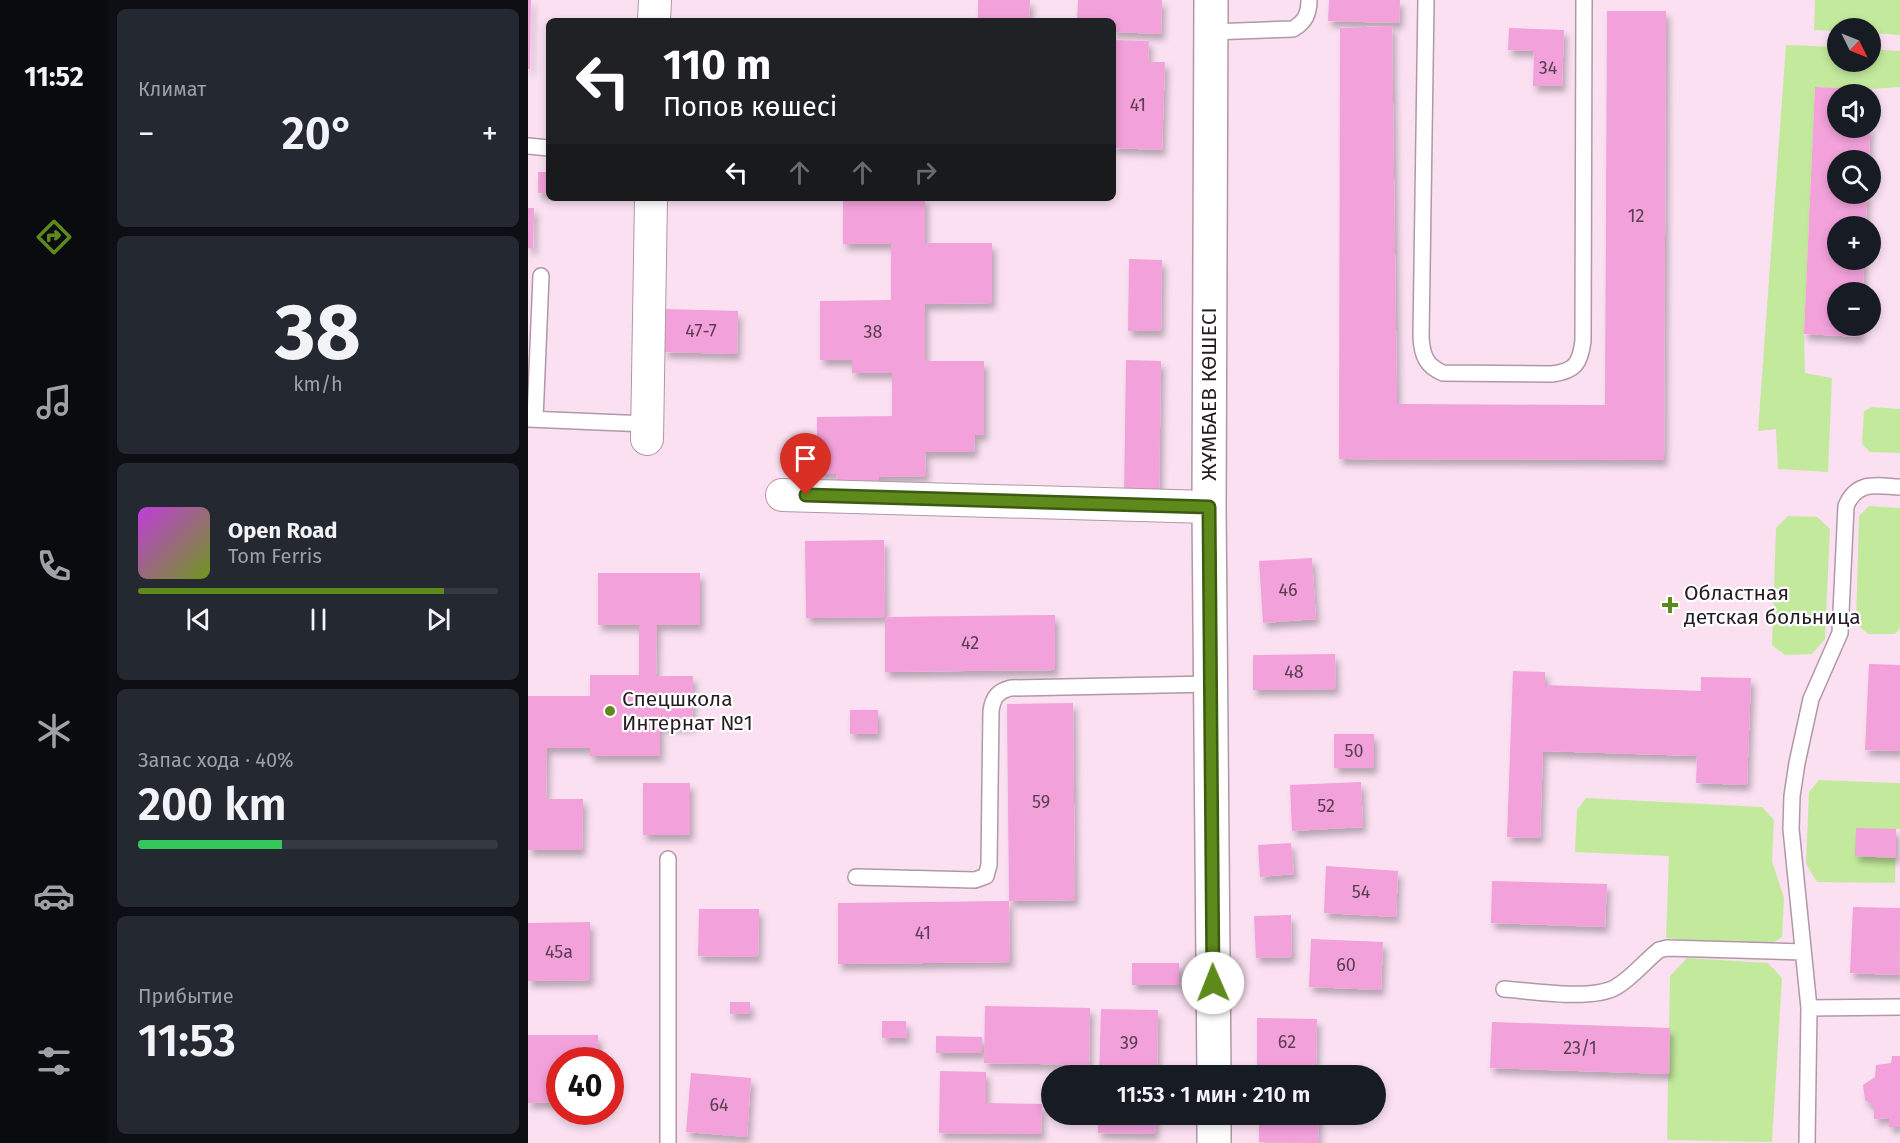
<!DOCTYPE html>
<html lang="ru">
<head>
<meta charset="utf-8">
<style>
  :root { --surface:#171b24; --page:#242831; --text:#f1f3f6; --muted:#9ea1a6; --line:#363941; --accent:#5d8a1b }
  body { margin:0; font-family:"Fira Sans",sans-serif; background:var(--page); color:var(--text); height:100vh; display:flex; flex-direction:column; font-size:22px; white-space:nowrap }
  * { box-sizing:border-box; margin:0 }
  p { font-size:20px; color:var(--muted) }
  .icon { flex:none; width:33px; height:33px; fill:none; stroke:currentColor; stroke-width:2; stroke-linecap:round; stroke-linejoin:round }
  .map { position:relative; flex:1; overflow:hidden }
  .details { display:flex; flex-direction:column; gap:9px; padding:9px; background:#0d0f14; width:420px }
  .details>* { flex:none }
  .banner { position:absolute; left:18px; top:18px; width:570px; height:183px; border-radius:9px; box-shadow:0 3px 9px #0003; background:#202124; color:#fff; overflow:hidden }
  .needle { width:39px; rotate:133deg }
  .controls { position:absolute; left:1299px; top:18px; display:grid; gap:12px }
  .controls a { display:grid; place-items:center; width:54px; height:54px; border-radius:50%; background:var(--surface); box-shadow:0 3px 9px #0003; font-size:30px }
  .speed { position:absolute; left:18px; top:1047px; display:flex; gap:12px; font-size:30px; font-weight:700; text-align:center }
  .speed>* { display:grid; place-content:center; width:78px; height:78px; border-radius:50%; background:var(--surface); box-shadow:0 3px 9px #0003; line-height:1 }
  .speed .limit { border:9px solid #d22; background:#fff; color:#111 }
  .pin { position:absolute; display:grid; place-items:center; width:51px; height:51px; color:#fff; margin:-62px -26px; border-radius:50% 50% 50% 0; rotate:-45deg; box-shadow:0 0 6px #0007 }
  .pin .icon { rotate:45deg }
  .me { position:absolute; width:66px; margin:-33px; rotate:359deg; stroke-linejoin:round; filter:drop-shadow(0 0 4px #0008) }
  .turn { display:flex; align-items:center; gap:21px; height:126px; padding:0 18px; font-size:27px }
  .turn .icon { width:78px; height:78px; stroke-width:2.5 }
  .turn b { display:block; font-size:42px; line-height:51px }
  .lanes { display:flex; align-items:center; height:57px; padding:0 18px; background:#0003; justify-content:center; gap:30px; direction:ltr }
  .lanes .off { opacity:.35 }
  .big { font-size:45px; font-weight:600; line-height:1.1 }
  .details .card { flex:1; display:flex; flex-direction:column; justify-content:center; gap:9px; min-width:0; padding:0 21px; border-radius:9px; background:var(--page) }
  .details .dial { align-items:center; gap:0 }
  .dial b { font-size:78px; line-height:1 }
  .song { display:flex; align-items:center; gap:18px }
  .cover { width:72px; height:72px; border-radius:9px; background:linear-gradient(135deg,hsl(290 70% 55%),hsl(80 70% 35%)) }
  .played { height:6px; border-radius:3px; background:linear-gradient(90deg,var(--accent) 85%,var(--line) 85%) }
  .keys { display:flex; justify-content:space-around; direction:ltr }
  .heat { display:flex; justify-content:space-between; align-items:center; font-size:33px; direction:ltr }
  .charge { height:9px; border-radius:4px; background:linear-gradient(90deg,#34c759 40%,var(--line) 0) }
  .trip { position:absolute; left:513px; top:1065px; width:345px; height:60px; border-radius:30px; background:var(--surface); box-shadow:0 3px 9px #0003; font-weight:600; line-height:60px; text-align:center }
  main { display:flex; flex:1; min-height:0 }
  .menu { display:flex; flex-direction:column; width:108px; justify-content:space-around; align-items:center; background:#090b0e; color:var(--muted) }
  .menu .icon { width:42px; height:42px }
  .menu .on { color:var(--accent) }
  .menu b { font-size:27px; color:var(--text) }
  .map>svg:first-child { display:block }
  .green { fill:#c3ea9c }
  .building { fill:#f2a1da; filter:url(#shadow) }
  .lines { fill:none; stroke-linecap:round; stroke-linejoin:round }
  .service-casing { stroke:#b098a8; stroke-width:18 }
  .minor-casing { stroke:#b098a8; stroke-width:34 }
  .tertiary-casing { stroke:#b098a8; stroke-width:36 }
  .service { stroke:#fff; stroke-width:15 }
  .minor { stroke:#fff; stroke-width:32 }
  .tertiary { stroke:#fff; stroke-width:33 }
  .route-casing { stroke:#3c5a12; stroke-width:15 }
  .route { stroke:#5d8a1b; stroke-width:10 }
  .poi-dot { fill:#5d8a1b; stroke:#fff; stroke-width:2 }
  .labels { text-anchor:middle; stroke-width:4.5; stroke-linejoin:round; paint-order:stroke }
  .number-label { font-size:18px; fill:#593e51 }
  .street-label { font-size:21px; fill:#261d23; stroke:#fff }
  .poi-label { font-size:21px; fill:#261d23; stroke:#fff; text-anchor:start }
</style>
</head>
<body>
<main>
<nav class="menu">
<b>11:52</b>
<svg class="icon on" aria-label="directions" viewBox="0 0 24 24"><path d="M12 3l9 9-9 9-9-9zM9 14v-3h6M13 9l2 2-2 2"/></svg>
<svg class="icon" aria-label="music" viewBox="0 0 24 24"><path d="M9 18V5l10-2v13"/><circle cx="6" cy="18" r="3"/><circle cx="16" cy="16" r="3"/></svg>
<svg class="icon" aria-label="phone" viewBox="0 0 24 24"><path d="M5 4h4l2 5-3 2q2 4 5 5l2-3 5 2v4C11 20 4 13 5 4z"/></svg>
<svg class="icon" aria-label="climate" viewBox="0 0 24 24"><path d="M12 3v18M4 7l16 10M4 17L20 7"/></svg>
<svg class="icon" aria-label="car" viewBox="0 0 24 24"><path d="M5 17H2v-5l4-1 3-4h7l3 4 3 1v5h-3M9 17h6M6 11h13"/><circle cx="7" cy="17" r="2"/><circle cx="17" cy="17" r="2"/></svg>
<svg class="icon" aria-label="filters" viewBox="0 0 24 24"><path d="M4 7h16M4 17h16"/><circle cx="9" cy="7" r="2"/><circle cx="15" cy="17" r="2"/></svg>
</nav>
<section class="details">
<div class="card"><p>Климат</p>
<div class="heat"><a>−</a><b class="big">20°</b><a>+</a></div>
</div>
<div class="card dial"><b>38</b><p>km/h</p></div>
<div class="card">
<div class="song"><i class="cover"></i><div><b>Open Road</b><p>Tom Ferris</p></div></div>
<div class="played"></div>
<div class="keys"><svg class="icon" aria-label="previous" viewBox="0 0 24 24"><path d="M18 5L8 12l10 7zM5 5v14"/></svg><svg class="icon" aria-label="pause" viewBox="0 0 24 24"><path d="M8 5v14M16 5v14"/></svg><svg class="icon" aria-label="next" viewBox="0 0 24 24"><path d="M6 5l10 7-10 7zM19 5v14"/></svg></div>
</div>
<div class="card"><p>Запас хода · 40%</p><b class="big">200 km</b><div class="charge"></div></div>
<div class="card"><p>Прибытие</p><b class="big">11:53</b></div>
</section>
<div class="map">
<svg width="1372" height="1143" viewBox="0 0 1372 1143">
  <defs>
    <filter id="shadow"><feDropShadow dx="3.5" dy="6" stdDeviation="3" flood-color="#0004"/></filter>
  </defs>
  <rect width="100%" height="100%" fill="#fae0f1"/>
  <path class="green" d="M1287,0H1372V35L1343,33L1342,28H1310L1309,31L1286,30Z
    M1258,45L1309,47L1310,62H1342L1343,49L1372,51V87L1344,89L1287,87L1276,334L1277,373L1304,378L1300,472L1250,469L1248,429L1230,431Z
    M1344,407L1372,409V453L1342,452L1334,444L1336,411Z
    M1341,506L1372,508V628L1367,634H1340L1328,624L1331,516Z
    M1260,516L1289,517L1302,529L1297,639L1284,654L1257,655L1244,645L1248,528Z
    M1291,780L1372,783V829H1368L1367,883L1289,882L1278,864L1281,792Z
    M1058,798L1234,807L1246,820L1244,861L1256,898L1254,937L1240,946L1138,938L1141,856L1047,852L1049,810Z
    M1159,958L1240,963L1254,978L1244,1142L1139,1140L1142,976Z"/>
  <path class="building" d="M0,0H3L2,69H0Z
    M450,0H502L501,21H450Z
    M550,0H634L633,34L585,32V21H549Z
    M801,0H872L871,23L800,21Z
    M1079,11H1138L1136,460L811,459L812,28L864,26L869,404L1077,405Z
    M981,28L1036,30L1034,86H1005L1006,51L980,50Z
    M585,40L621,41L620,62H637L634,150L585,148Z
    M1287,87L1344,89V94H1310V128H1342L1341,160H1310V194H1339L1338,226H1310V260H1336L1335,292H1310V326H1333V337L1276,334Z
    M10,172H21V194L10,193Z
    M315,198H397V243H464V303L397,304V361H456V435H447L446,452H397L398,476L351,477V489H308L309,474H289V417L364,416V373H324V360H292V301L363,300V244H315Z
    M0,208H6L5,249L0,248Z
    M601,259L634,260L633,331H600Z
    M137,309L210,311L209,354L136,352Z
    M598,360L633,361L631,498L596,497Z
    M356,540L357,617L527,615V670L357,672V617L278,618L277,541Z
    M784,558L788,619L735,623L731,561Z
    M70,573H172V625H129L128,676H165L164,726H132V756H62V748H19L18,799H55L54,850H0V696H62V675H111V625H70Z
    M807,654L808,689L725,690V655Z
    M1341,664L1372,665V751L1337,750Z
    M985,671L1017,672V685L1173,691V677L1223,678L1219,785L1168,783L1169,756L1015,751L1012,838L979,837Z
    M545,703L547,900L481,901L479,704Z
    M322,710H350V734H322Z
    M806,734H846V768H806Z
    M833,782L835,827L764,831L762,785Z
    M115,783H162V835H115Z
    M1328,828L1368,829V858L1327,856Z
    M763,843L766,874L732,877L730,845Z
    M798,866L870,871L868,917L796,913Z
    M964,881L1079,884L1077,927L963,923Z
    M481,901L482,962L310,964V903Z
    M1325,907L1372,908L1371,975L1322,973Z
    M171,909H231L230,957L170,956Z
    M763,915L764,957L728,958L726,916Z
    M62,922V980L0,981V923Z
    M783,939L855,942L853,990L781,987Z
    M604,963H651V985H604Z
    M202,1002H222V1014H202Z
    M457,1006L562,1008L561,1065L456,1063Z
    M573,1009L630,1010L629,1076H571Z
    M729,1018L789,1019L788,1065H729Z
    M354,1021H378L379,1038H354Z
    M964,1022L1142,1028L1141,1074L962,1068Z
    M0,1035H70V1060H32V1102L0,1103Z
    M408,1036L454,1037V1053H408Z
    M1364,1056H1372V1127H1361V1118L1346,1119V1106L1337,1100L1335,1085L1347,1077L1348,1065L1363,1063Z
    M412,1071L458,1072V1103L514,1104L513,1134L411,1133Z
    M163,1073L223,1078L219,1137L158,1132Z
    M570,1114H628L627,1134L570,1133Z
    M731,1114H791L790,1143L731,1142Z"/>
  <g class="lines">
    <defs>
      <path id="service" d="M898,0L893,337C894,355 898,366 915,373L1024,374C1047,371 1052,364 1055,341L1056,0
        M683,32L765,29C777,22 781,14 781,0
        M0,146L21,148
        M0,419L119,424
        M7,419L13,276
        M140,859V1143
        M328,877L447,880L458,876L461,865L463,711C465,697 470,691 483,688L682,684
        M976,989C1004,991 1064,1001 1088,987C1104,978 1116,962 1131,950L1139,948L1275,952
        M1281,1008L1263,829L1264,796L1269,763L1283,699L1312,633L1318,506C1329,480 1348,486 1372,487
        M1279,1143L1281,1008L1372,1007"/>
      <path id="minor" d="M126,21L127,0
        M119,439L123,198
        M254,495L681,507"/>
      <path id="tertiary" d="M683,0L681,507L686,1076
        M686,1114V1143"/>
    </defs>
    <use href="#service" class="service-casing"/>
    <use href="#minor" class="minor-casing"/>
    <use href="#tertiary" class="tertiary-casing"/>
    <use href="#service" class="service"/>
    <use href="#minor" class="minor"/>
    <use href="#tertiary" class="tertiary"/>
  </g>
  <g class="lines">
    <defs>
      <path id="route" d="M278,495L681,507L685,983"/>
    </defs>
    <use href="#route" class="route-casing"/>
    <use href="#route" class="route"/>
  </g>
  <g class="poi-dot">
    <path d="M1139 596h6v6h6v6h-6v6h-6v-6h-6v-6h6z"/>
    <circle cx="82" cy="711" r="6"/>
  </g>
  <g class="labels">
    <g class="number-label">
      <text x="1020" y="74">34</text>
      <text x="610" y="111">41</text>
      <text x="1108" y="222">12</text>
      <text x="173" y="337">47-7</text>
      <text x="345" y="338">38</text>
      <text x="760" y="596">46</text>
      <text x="442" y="649">42</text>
      <text x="766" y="678">48</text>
      <text x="826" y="757">50</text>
      <text x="513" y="808">59</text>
      <text x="798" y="812">52</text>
      <text x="833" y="898">54</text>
      <text x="395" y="939">41</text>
      <text x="31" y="958">45а</text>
      <text x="818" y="971">60</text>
      <text x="759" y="1048">62</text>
      <text x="601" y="1049">39</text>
      <text x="1052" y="1054">23/1</text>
      <text x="191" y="1111">64</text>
    </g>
    <g class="street-label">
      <text transform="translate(681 394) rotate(-90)" y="7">ЖҰМБАЕВ КӨШЕСІ</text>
    </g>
    <g class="poi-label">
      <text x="1156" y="600">Областная<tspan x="1156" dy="24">детская больница</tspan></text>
      <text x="94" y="706">Спецшкола<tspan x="94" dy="24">Интернат №1</tspan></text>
    </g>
  </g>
</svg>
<div class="controls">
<a><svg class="needle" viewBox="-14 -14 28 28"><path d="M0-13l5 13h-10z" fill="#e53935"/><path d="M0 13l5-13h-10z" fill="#9ea1a6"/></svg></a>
<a><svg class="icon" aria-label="sound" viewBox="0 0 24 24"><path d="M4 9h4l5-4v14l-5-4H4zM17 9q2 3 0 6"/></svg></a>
<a><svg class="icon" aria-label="search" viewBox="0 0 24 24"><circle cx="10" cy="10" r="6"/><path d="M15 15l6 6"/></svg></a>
<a>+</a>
<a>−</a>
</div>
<div class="speed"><div class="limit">40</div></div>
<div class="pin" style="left:278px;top:495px;background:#d93025"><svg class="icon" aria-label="arrive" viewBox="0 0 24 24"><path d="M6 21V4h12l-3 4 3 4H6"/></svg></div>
<svg class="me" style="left:685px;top:983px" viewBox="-20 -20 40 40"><circle r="19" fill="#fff"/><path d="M0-13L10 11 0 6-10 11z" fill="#5d8a1b"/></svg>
<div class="trip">11:53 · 1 мин · 210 m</div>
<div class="banner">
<div class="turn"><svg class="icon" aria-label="left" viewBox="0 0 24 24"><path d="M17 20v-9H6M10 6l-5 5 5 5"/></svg><div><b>110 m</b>Попов көшесі</div></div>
<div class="lanes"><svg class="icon" aria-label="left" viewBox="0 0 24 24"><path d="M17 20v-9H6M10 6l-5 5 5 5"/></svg><svg class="icon off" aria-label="ahead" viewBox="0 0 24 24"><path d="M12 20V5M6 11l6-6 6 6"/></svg><svg class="icon off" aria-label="ahead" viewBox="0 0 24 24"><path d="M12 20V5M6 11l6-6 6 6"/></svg><svg class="icon off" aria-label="right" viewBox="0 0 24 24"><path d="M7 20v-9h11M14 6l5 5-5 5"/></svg></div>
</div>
</div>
</main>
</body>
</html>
